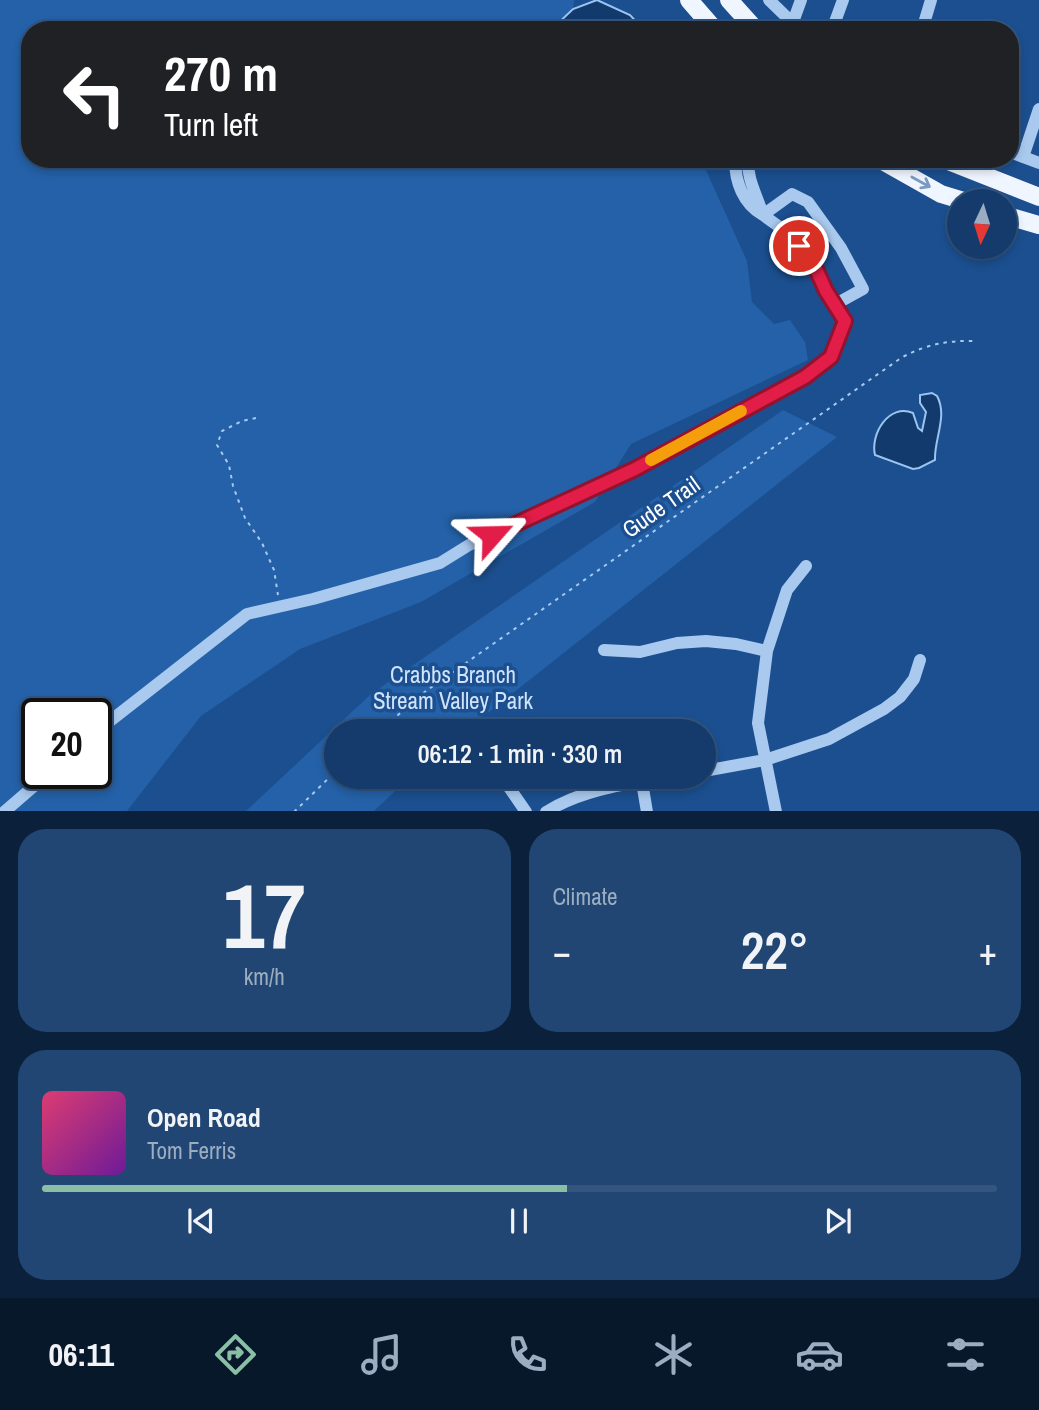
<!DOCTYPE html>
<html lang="en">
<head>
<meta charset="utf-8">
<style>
  :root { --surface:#143b6b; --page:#214673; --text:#f1f3f6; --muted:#9dadc1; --line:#33557e; --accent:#8abfa5 }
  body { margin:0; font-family:"Archivo Narrow",sans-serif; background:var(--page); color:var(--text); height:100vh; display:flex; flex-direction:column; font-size:26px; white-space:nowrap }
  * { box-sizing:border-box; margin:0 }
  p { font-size:23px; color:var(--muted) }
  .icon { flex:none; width:38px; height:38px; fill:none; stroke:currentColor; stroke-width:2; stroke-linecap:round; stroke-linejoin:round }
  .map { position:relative; height:811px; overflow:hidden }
  .drawer { display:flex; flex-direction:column; gap:18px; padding:18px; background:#0b203b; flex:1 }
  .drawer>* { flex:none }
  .top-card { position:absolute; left:21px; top:21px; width:998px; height:147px; border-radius:28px; box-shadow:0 4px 10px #0003,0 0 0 2px var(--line); background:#202124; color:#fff; overflow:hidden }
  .needle { width:46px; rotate:184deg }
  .buttons { position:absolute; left:947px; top:189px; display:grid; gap:14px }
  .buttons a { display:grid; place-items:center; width:70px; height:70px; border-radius:50%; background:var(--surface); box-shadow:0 4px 10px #0003,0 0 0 2px var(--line); font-size:35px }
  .speed { position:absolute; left:21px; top:698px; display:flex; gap:14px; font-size:35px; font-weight:700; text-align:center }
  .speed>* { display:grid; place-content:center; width:91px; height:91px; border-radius:50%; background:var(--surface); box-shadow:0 4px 10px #0003,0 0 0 2px var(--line); line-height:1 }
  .speed .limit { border:4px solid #111; border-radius:10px; background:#fff; color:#111 }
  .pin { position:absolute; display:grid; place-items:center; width:60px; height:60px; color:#fff; margin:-30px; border:4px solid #fff; border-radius:50%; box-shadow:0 2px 7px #0007 }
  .me { position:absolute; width:77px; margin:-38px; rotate:65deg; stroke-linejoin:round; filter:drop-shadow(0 0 5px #0008) }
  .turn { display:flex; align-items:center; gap:24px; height:147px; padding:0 28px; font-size:32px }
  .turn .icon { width:91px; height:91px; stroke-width:2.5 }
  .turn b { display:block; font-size:49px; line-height:60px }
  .big { font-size:52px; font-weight:600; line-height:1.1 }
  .drawer .card { flex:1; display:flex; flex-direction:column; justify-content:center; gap:10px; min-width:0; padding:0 24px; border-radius:28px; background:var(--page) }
  .drawer .dial { align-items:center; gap:0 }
  .dial b { font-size:91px; line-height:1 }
  .song { display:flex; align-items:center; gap:21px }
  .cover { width:84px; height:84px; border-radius:10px; background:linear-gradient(135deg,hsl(340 70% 55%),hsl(280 70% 35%)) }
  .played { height:7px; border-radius:4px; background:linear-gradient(90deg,var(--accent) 55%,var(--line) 55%) }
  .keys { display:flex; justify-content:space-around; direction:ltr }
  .heat { display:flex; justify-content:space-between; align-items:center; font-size:38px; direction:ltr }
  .drawer .tiles { flex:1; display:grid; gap:18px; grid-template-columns:1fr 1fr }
  .card:last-child { grid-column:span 2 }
  .trip { position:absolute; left:324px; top:719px; width:392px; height:70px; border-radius:35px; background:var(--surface); box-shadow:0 4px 10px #0003,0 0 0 2px var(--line); font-weight:600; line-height:70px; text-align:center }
  .tab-bar { display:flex; height:112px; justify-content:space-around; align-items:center; background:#08182b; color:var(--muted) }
  .tab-bar .icon { width:49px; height:49px }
  .tab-bar .on { color:var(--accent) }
  .tab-bar b { font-size:32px; color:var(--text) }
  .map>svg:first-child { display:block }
  .green { fill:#2461a8; fill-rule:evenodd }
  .water { fill:#123a6d; stroke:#9cc4f0; stroke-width:2 }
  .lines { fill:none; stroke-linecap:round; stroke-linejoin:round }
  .path { stroke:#a9c9ee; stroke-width:2; stroke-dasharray:3.5 5; stroke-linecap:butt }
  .minor { stroke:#a9c9ee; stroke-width:12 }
  .major { stroke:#f0f6ff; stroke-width:18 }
  .oneway { stroke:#7b9ac1 }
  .route-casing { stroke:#92132f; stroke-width:18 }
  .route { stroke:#e11d48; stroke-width:12 }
  .slow { stroke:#f59e0b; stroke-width:12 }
  .labels { text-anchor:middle; stroke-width:7; stroke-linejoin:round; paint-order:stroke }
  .street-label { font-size:23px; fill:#fff; stroke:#1b4f8f }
  .park-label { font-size:23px; fill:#cfe3fa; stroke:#1b4f8f }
</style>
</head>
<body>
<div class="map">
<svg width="1039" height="812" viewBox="0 0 1039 812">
  <rect width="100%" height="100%" fill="#1b4f8f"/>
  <path class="green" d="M0,0H574L573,9L551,30H30V159H701L747,261L752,302L774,324L790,320L805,342L808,360L631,444L595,502L421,602L300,649L201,716L127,811H0ZM37,714H96V774H37Z
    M783,410L837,437L465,731L336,732V777H410L374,811H246L371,694Z"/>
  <path class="water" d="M597,0L630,15L644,30H551L573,9Z
    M932,393L937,396C948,416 934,439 935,460L919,468L913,469L875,455C870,434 889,403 913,413L918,428L922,431L926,412L920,403V395Z"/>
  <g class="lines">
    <path class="path" d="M256,418L242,421L222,431L217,445L229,465L233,486L245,518L262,543L274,570L278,595
      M378,732L426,691L901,358C924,345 948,340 975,341
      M294,812L336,771"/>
    <path class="minor" d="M769,0L800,30
      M793,22L801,0
      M832,30L843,0
      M922,30L931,0
      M1010,152L1039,163
      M1023,157L1039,109
      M735,159C735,182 743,204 763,215C757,195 747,180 748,159
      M604,650L640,652L677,643L706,641L736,644L767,651
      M96,732L247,614L313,599L440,563L469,545L635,469L805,377L831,357L845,321L826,291L811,258L788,233L763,215L792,194L808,202L841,248L863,289L834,305
      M704,771L765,760L829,739L884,709L900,697L914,679L920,660
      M502,777L526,812
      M642,782L647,812
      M4,812L48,774
      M546,812C583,789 626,784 668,777
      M776,812L758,723L767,651L787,590L806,566"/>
    <path class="major" d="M689,0L715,30
      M729,0L756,30
      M879,159L941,194L964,201
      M943,159L1039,197
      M1004,215L1039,225"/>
  </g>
  <defs><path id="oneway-shaft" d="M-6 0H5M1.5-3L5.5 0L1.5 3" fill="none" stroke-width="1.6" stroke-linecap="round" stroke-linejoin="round" transform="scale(1.75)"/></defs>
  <use class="oneway" href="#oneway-shaft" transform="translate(921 182) rotate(29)"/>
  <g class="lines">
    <defs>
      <path id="route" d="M492,535L635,469L805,377L831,357L845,321L826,291L811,258L799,246"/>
    </defs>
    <use href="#route" class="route-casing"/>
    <use href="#route" class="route"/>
    <path class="slow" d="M651,460L741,411"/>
  </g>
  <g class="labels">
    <g class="street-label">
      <text transform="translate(661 507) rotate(-35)" y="8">Gude Trail</text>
    </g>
    <g class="park-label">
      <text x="453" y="683">Crabbs Branch<tspan x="453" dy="26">Stream Valley Park</tspan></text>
    </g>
  </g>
</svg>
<div class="buttons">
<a><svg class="needle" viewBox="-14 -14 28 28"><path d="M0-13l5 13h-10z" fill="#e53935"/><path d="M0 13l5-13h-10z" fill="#9dadc1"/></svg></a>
</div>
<div class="speed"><div class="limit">20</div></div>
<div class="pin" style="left:799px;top:246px;background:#d93025"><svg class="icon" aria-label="arrive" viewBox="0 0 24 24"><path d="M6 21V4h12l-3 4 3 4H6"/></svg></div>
<svg class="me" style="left:492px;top:535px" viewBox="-20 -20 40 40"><path d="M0-17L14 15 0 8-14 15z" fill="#e11d48" stroke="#fff" stroke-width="4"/></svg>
<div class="trip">06:12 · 1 min · 330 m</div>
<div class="top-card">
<div class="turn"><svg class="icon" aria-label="left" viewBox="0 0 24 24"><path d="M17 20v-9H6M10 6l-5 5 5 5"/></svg><div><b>270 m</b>Turn left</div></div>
</div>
</div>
<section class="drawer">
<div class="tiles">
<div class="card dial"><b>17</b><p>km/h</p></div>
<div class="card"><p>Climate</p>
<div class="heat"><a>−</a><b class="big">22°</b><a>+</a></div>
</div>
<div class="card">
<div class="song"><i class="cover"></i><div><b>Open Road</b><p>Tom Ferris</p></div></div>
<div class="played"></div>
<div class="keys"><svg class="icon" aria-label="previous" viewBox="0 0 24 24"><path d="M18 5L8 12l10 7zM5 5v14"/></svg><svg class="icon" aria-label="pause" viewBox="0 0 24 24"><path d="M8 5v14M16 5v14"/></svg><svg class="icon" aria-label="next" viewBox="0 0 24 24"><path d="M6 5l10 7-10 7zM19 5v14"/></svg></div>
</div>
</div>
</section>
<nav class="tab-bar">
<b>06:11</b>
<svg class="icon on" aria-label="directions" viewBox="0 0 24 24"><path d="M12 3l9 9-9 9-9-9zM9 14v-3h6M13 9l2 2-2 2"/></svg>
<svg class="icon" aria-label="music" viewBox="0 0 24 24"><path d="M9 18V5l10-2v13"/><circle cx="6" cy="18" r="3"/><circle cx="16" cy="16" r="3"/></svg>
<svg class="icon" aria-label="phone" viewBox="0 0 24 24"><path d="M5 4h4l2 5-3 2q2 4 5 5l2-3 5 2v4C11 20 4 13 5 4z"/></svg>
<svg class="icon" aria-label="climate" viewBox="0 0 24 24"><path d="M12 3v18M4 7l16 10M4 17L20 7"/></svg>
<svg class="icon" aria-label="car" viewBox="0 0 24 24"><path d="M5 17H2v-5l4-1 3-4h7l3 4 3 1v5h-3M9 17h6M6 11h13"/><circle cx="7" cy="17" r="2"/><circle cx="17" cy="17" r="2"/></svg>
<svg class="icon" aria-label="filters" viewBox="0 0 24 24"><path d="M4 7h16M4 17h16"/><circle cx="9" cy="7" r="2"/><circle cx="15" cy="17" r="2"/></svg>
</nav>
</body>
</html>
